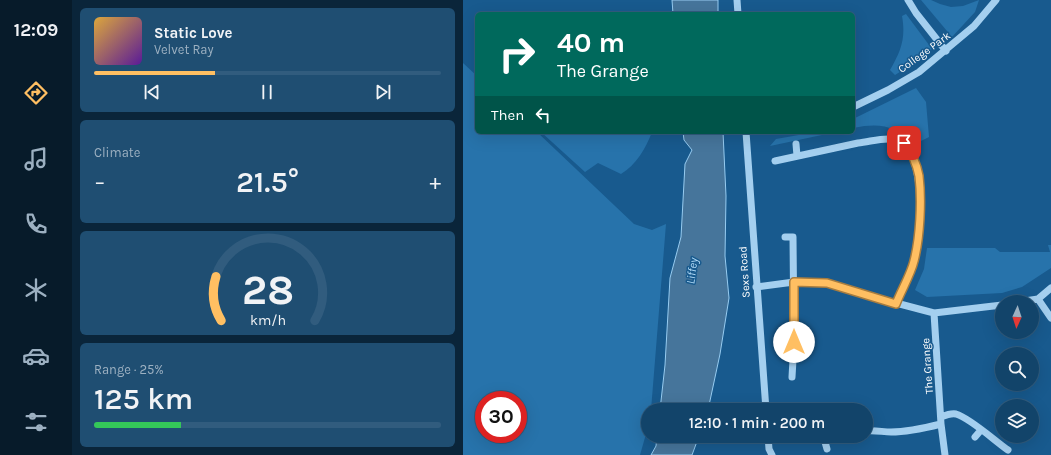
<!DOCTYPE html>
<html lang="en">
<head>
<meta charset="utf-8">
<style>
  :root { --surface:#12446a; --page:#1f4e72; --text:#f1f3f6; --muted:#9cb0c1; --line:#315c7e; --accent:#ffbf62 }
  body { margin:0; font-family:Karla,sans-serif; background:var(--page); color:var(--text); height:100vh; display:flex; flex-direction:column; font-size:15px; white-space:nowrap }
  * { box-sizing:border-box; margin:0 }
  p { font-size:13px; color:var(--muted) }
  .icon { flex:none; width:22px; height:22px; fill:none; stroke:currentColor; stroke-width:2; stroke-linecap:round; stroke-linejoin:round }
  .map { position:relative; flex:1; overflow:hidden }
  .panel { display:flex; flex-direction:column; gap:8px; padding:8px; background:#0a253a; width:391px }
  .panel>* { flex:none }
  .banner { position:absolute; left:12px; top:12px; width:380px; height:122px; border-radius:6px; box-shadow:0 4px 16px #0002,0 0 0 1px var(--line); background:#00695c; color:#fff; overflow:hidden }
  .needle { width:26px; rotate:183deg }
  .buttons { position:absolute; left:532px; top:295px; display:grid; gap:8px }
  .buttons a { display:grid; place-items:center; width:44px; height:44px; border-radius:50%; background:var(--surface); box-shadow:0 4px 16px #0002,0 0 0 1px var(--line); font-size:20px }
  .speed { position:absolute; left:12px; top:391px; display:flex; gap:8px; font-size:20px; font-weight:700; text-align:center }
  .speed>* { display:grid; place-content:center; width:52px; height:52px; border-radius:50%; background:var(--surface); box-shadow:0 4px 16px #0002,0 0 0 1px var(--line); line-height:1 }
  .speed .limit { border:6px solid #d22; background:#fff; color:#111 }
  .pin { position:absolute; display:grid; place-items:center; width:34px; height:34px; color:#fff; margin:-17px; border-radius:8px; box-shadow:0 2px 6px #0006 }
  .me { position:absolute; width:44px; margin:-22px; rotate:0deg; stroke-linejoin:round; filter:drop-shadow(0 0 3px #0008) }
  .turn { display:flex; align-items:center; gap:14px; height:84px; padding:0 16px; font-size:18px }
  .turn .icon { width:52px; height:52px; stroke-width:2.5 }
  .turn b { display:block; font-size:28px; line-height:34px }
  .then { display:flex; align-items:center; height:38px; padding:0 16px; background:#0003; gap:8px; font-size:15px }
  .big { font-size:30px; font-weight:600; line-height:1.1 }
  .panel .tile { flex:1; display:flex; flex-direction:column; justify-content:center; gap:6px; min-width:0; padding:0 14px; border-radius:6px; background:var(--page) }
  .panel .dial { align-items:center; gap:0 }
  .dial svg { height:104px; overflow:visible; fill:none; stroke:var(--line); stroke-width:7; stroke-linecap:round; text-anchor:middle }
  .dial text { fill:var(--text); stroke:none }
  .song { display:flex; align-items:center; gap:12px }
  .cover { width:48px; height:48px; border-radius:6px; background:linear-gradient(135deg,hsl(40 70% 55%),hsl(270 70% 35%)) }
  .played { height:4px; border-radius:2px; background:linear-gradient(90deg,var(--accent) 35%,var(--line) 35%) }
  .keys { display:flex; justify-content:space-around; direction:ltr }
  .heat { display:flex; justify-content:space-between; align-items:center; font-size:22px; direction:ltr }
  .charge { height:6px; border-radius:3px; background:linear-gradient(90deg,#34c759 25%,var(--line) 0) }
  .trip { position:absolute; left:178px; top:403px; width:232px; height:40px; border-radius:20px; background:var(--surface); box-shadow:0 4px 16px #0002,0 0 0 1px var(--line); font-weight:600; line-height:40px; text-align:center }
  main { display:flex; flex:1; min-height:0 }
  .tabs { display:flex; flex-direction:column; width:72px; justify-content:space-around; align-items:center; background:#071b2a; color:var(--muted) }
  .tabs .icon { width:28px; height:28px }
  .tabs .on { color:var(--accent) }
  .tabs b { font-size:18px; color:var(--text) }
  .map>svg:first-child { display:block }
  .green { fill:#2773ab; fill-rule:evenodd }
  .water { fill:#46759b; stroke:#97ccf1 }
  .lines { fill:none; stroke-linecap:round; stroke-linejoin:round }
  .minor { stroke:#a4cfef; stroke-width:7 }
  .route-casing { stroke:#a67c40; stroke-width:10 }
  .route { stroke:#ffbf62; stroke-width:7 }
  .labels { text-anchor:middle; stroke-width:3; stroke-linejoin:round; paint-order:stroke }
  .street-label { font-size:11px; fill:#fff; stroke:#185a8e }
  .water-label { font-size:12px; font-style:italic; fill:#b0d9f6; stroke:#185a8e }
</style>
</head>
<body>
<main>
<nav class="tabs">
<b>12:09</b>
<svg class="icon on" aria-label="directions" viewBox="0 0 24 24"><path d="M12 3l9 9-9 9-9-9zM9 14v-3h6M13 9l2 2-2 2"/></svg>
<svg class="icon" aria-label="music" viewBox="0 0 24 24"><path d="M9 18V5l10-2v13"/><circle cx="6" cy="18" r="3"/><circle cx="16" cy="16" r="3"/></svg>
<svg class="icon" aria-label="phone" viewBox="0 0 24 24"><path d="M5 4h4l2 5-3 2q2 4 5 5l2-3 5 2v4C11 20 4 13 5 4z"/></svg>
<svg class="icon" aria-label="climate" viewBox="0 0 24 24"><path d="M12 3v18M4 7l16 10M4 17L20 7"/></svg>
<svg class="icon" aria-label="car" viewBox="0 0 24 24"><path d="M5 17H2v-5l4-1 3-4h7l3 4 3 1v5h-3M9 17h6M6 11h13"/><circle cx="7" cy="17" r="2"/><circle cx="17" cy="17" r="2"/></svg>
<svg class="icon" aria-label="filters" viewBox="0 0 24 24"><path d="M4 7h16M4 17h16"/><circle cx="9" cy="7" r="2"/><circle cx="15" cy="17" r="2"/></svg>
</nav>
<section class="panel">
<div class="tile">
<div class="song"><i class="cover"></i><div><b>Static Love</b><p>Velvet Ray</p></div></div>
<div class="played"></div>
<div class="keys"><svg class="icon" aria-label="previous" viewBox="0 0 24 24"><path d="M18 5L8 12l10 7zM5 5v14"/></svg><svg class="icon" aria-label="pause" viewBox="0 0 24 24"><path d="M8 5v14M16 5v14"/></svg><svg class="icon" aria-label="next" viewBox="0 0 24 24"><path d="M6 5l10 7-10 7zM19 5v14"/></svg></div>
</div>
<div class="tile"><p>Climate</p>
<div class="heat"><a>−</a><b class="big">21.5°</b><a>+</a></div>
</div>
<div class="tile dial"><svg viewBox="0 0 100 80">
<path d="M14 69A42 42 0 1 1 86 69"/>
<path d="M14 69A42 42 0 0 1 10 35" stroke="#ffbf62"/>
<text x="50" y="56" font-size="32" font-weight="700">28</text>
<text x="50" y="72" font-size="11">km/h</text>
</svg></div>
<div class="tile"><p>Range · 25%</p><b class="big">125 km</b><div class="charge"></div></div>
</section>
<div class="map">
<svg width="588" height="455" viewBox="0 0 588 455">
  <rect width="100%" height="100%" fill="#185a8e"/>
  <path class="green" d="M458,0H468L477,4L488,7L500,6L516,0L512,12L489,37Z
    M443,14L469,49L451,63L432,75L427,70C438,51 443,38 439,16Z
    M0,63L14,76V132H74L171,224L189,230L203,224L188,410H185V427L177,455H0ZM21,400H55V434H21Z
    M453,88L463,102L466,137L454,143C430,127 420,122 390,128V119Z
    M78,132H189C183,148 173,165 158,174L135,163L122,172Z
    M353,132H373L307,146L313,139Z
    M585,245H588V268L559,287L539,293L464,297L452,290L461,269L464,248H532L537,252H587Z"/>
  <path class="water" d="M209,0H255V14H210Z
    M220,132H260L263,196L262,256L266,298L257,354L245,410H197L202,365L207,278L218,237L222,164L229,150L221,140Z
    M194,436H236L229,455H188L193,446Z"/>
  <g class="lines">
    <path class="minor" d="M274,0L275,14
      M445,0L453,13L483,51
      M390,107L425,90L456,72L511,26L533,0
      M283,132L303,410
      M333,144L334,156
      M312,161C340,155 367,149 395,143C406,142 417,138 428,139C466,140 458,237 451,262C448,275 439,291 433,303
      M322,237H330L331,342L329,377
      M293,287L331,282L364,283L433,303L471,313L539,305
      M575,299L588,318
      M555,302L575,299L588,288
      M471,313L478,424L482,455
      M478,417C483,415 488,413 493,414C507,418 532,441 545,450
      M403,431C412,430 420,432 428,432C445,432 462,428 478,424
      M305,436L306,449L309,455
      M512,437L518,430
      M364,449L362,442L380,436"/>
  </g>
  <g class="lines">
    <defs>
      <path id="route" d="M331,342V282L364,283L433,304C438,291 448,274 451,261C457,238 459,201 456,176C454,165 448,152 441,143"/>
    </defs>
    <use href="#route" class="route-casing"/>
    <use href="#route" class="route"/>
  </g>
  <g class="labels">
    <g class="street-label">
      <text transform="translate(461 52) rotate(-36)" y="4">College Park</text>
      <text transform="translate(281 272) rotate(-94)" y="4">Sexs Road</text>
      <text transform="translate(464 366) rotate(-94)" y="4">The Grange</text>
    </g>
    <g class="water-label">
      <text transform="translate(229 271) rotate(-83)" y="4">Liffey</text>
    </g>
  </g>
</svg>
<div class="buttons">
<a><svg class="needle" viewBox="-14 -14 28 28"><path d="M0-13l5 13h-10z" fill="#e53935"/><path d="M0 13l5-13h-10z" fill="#9cb0c1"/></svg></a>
<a><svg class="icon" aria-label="search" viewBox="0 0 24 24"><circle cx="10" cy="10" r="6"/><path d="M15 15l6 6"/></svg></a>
<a><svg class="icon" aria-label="layers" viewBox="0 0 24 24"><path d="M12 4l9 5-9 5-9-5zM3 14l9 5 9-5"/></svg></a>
</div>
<div class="speed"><div class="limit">30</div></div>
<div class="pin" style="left:441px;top:143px;background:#d93025"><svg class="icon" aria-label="arrive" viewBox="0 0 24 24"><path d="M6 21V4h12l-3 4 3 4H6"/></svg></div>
<svg class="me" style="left:331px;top:342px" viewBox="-20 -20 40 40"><circle r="19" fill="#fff"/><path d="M0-13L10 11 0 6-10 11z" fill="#ffbf62"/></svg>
<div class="trip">12:10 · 1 min · 200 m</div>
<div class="banner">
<div class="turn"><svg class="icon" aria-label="right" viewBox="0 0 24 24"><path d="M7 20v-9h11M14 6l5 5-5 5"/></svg><div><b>40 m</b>The Grange</div></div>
<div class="then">Then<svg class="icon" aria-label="left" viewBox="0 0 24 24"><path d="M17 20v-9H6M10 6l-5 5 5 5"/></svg></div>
</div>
</div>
</main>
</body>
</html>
